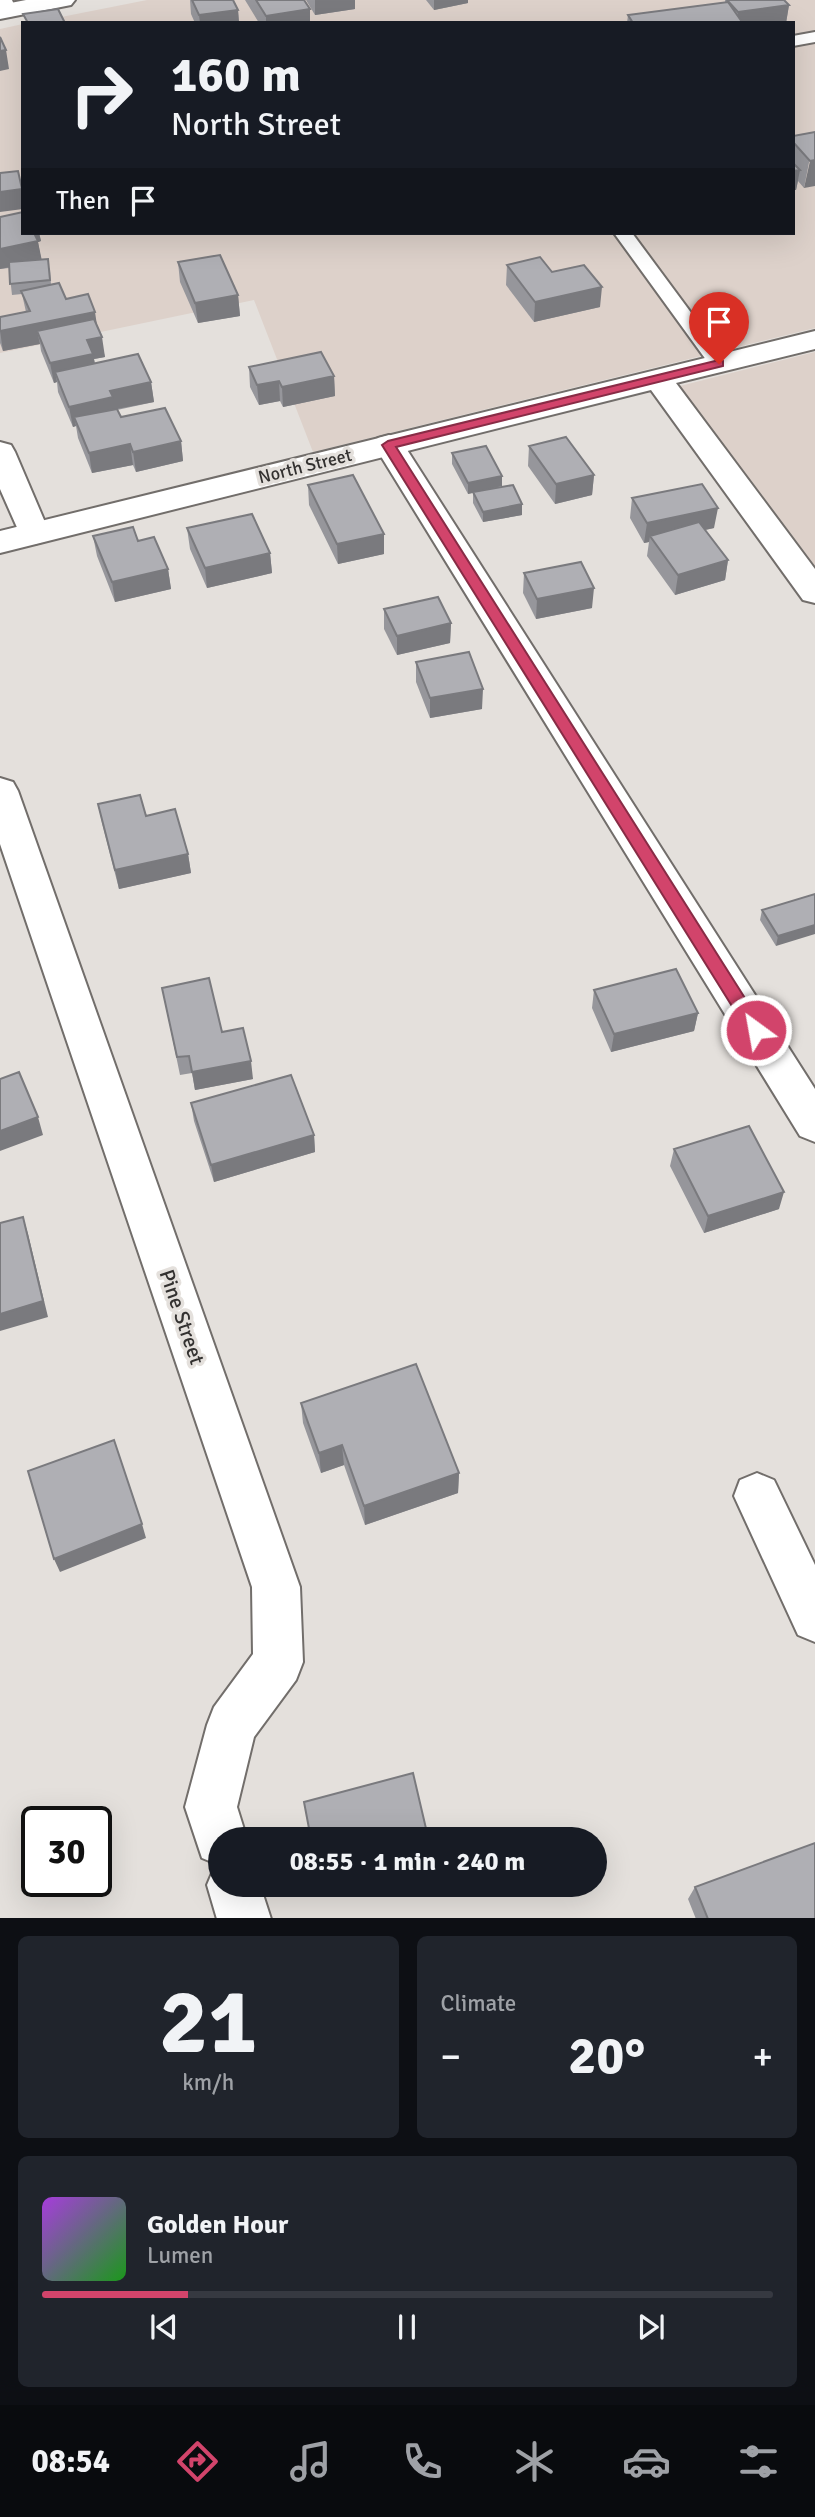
<!DOCTYPE html>
<html lang="en">
<head>
<meta charset="utf-8">
<style>
  :root { --surface:#171b24; --page:#20242c; --text:#f1f3f6; --muted:#9ea1a6; --line:#363941; --accent:#d2446b }
  body { margin:0; font-family:Signika,sans-serif; background:var(--page); color:var(--text); height:100vh; display:flex; flex-direction:column; font-size:26px; white-space:nowrap }
  * { box-sizing:border-box; margin:0 }
  p { font-size:23px; color:var(--muted) }
  .icon { flex:none; width:38px; height:38px; fill:none; stroke:currentColor; stroke-width:2; stroke-linecap:round; stroke-linejoin:round }
  .map { position:relative; height:1918px; overflow:hidden }
  .panel { display:flex; flex-direction:column; gap:18px; padding:18px; background:#0d0f14; flex:1 }
  .panel>* { flex:none }
  .banner { position:absolute; left:21px; top:21px; width:774px; height:214px; border-radius:0px; box-shadow:0 7px 28px #0002; background:#171b24; color:var(--text); overflow:hidden }
  .speed { position:absolute; left:21px; top:1806px; display:flex; gap:14px; font-size:35px; font-weight:700; text-align:center }
  .speed>* { display:grid; place-content:center; width:91px; height:91px; border-radius:50%; background:var(--surface); box-shadow:0 7px 28px #0002; line-height:1 }
  .speed .limit { border:4px solid #111; border-radius:10px; background:#fff; color:#111 }
  .pin { position:absolute; display:grid; place-items:center; width:60px; height:60px; color:#fff; margin:-72px -30px; border-radius:50% 50% 50% 0; rotate:-45deg; box-shadow:0 0 7px #0007 }
  .pin .icon { rotate:45deg }
  .me { position:absolute; width:77px; margin:-38px; rotate:328deg; stroke-linejoin:round; filter:drop-shadow(0 0 5px #0008) }
  .turn { display:flex; align-items:center; gap:24px; height:147px; padding:0 35px; font-size:32px }
  .turn .icon { width:91px; height:91px; stroke-width:2.5 }
  .turn b { display:block; font-size:49px; line-height:60px }
  .then { display:flex; align-items:center; height:66px; padding:0 35px; background:#0003; gap:14px; font-size:26px }
  .big { font-size:52px; font-weight:700; line-height:1.1 }
  .panel .widget { flex:1; display:flex; flex-direction:column; justify-content:center; gap:10px; min-width:0; padding:0 24px; border-radius:10px; background:var(--page) }
  .panel .dial { align-items:center; gap:0 }
  .dial b { font-size:91px; line-height:1 }
  .song { display:flex; align-items:center; gap:21px }
  .cover { width:84px; height:84px; border-radius:10px; background:linear-gradient(135deg,hsl(280 70% 55%),hsl(120 70% 35%)) }
  .played { height:7px; border-radius:4px; background:linear-gradient(90deg,var(--accent) 20%,var(--line) 20%) }
  .keys { display:flex; justify-content:space-around; direction:ltr }
  .heat { display:flex; justify-content:space-between; align-items:center; font-size:38px; direction:ltr }
  .panel .tiles { flex:1; display:grid; gap:18px; grid-template-columns:1fr 1fr }
  .widget:last-child { grid-column:span 2 }
  .trip { position:absolute; left:208px; top:1827px; width:399px; height:70px; border-radius:35px; background:var(--surface); box-shadow:0 7px 28px #0002; font-weight:700; line-height:70px; text-align:center }
  .tabs { display:flex; height:112px; justify-content:space-around; align-items:center; background:#090b0e; color:var(--muted) }
  .tabs .icon { width:49px; height:49px }
  .tabs .active { color:var(--accent) }
  .tabs b { font-size:32px; color:var(--text) }
  .map>svg:first-child { display:block }
  .built { fill:#ddd1ca }
  .lines { fill:none; stroke-linecap:round; stroke-linejoin:round }
  .lane-casing { stroke:#726e6b; stroke-width:4 }
  .street-casing { stroke:#726e6b; stroke-width:4 }
  .secondary-casing { stroke:#726e6b; stroke-width:4 }
  .lane { fill:#fff; fill-rule:evenodd }
  .street { fill:#fff; fill-rule:evenodd }
  .secondary { fill:#fff; fill-rule:evenodd }
  .wall { fill:#96969b }
  .shaded-wall { fill:#7a7a7e }
  .building { fill:#afafb4; stroke:#7a7a7e; stroke-width:2 }
  .route { fill:#d2446b; stroke:#882c46; stroke-width:2 }
  .labels { text-anchor:middle; stroke-width:7; stroke-linejoin:round; paint-order:stroke }
  .far-street-label { font-size:18px; fill:#333130; stroke:#e4e0dc }
  .street-label { font-size:21px; fill:#333130; stroke:#e4e0dc }
</style>
</head>
<body>
<div class="map">
<svg width="815" height="1919" viewBox="0 0 815 1919">
  <rect width="100%" height="100%" fill="#e4e0dc"/>
  <path class="built" d="M147,0H815V328L313,452L254,300L0,353V29L23,24V233H793V23H31Z
    M815,352V566L680,386Z"/>
  <g class="lines">
    <defs>
      <path id="lane" d="M815,32V42L793,46V36Z
        M614,233H632L726,360L728,364L726,368H712Z"/>
      <path id="street" d="M0,0H12L17,11L13,16L0,17Z
        M389,435L400,438L404,445L815,1089V1142L800,1136L374,445L378,438Z
        M0,442L11,445L15,452L50,534L45,541L34,544L23,541L0,489Z
        M0,778L13,782L18,791L300,1587L303,1662L296,1680L254,1737L237,1807L247,1839H220V1885H260L271,1919H217L207,1885L215,1866L219,1865L202,1858L185,1807L207,1725L214,1707L253,1654L252,1587L0,844Z
        M757,1473L774,1480L815,1565V1642L798,1635L734,1496L740,1480Z"/>
      <path id="secondary" d="M26,0H75L71,5L0,19V5Z
        M815,331V349L676,383L815,569V603L803,600L651,390L0,553V531Z"/>
    </defs>
    <use href="#lane" class="lane-casing"/>
    <use href="#street" class="street-casing"/>
    <use href="#secondary" class="secondary-casing"/>
    <use href="#lane" class="lane"/>
    <use href="#street" class="street"/>
    <use href="#secondary" class="secondary"/>
  </g>
  <path class="wall" d="M190,0H233L238,10L239,23H195L191,14Z
    M245,0H304L310,9V23H259Z
    M306,0H355V9L315,15Z
    M426,0H468V3L434,10Z
    M725,0H784L789,5L786,23H627L628,15L725,3Z
    M815,132L804,188L798,181L796,190H793V136Z
    M0,217L23,233H39L41,241L38,242L41,259L50,269L51,285L97,327L105,357L94,359L95,363L151,382L154,402L117,410L121,417L181,441L183,461L136,472L133,465L92,473L78,438L76,426L73,427L58,392L57,382L54,383L41,351L40,344L3,351L0,343V317L26,312L22,294L12,295L9,268L0,269Z
    M178,262L238,295L240,316L198,323L180,282Z
    M507,265L552,272L600,307L534,322L506,285Z
    M249,367L334,376L335,396L283,407L280,401L259,405L250,387Z
    M529,446L594,475L592,495L555,504L528,466Z
    M452,453L502,476V486L468,494L452,464Z
    M308,485L384,534V554L338,564L309,505Z
    M473,492L522,515L483,522L473,503Z
    M632,498L714,528L705,530L728,560L725,580L675,595L647,556L649,542L644,543L630,518Z
    M187,528L270,553L272,573L207,588L190,549Z
    M93,536L138,541L168,569L171,589L115,602L97,556Z
    M524,573L592,608L536,619L523,593Z
    M384,609L451,623L450,643L397,655L384,629Z
    M416,662L482,709L430,718L416,682Z
    M98,804L146,816L188,854L191,873L119,889L102,823Z
    M815,894L776,946L760,920L762,910Z
    M162,988L222,1032L253,1079L195,1090L192,1073L180,1075Z
    M594,990L698,1013L694,1031L611,1052L592,1008Z
    M191,1103L314,1135L315,1152L214,1182L194,1121Z
    M674,1149L779,1209L704,1233L670,1166Z
    M301,1403L459,1473L458,1493L365,1525L344,1465L321,1473L303,1423Z
    M695,1887L815,1919H696L688,1899Z"/>
  <path class="shaded-wall" d="M315,0H355V9L315,15Z
    M434,0H468V3L434,10Z
    M789,5L786,23H736L738,12Z
    M310,9V23H266V16Z
    M238,10L239,23H200L199,15Z
    M6,50L9,69L0,71V51Z
    M815,160V186L804,188L810,161Z
    M800,170L796,190H793V171Z
    M22,189L23,209L0,212V192Z
    M32,233H39L41,241L38,242L42,261L0,269V249Z
    M602,287L600,307L534,322L535,302Z
    M238,295L240,316L198,323L195,303Z
    M95,312L98,332L37,331L40,344L3,351L0,331Z
    M102,337L105,357L94,359L96,374L55,372L57,382L54,383L50,363L87,340Z
    M334,376L335,396L283,407L282,387Z
    M279,381L280,401L259,405L257,385Z
    M151,382L154,402L74,417L76,426L73,427L69,407L110,391Z
    M181,441L183,461L136,472L133,452Z
    M130,444L133,465L92,473L89,453Z
    M594,475L592,495L555,504L556,484Z
    M502,476V486L468,494V483Z
    M522,504V515L483,522V512Z
    M718,508L714,528L653,541L650,536L649,542L644,543L647,523Z
    M384,534V554L338,564L337,544Z
    M270,553L272,573L207,588L205,568Z
    M728,560L725,580L675,595L678,575Z
    M168,569L171,589L115,602L112,582Z
    M594,588L592,608L536,619L537,599Z
    M451,623L450,643L397,655V636Z
    M483,689L482,709L430,718V698Z
    M188,854L191,873L119,889L115,870Z
    M815,925V934L776,946L778,936Z
    M698,1013L694,1031L611,1052L614,1034Z
    M251,1061L253,1079L195,1090L192,1072Z
    M38,1117L43,1135L0,1151V1131Z
    M314,1135L315,1152L214,1182L211,1165Z
    M784,1192L779,1209L704,1233L708,1216Z
    M23,1217L28,1234L48,1317L0,1331V1314Z
    M342,1445L344,1465L321,1473L319,1453Z
    M459,1473L458,1493L365,1525L364,1506Z
    M142,1524L146,1538L60,1572L54,1559Z"/>
  <path class="building" d="M192,0H233L238,10L199,15Z
    M256,0H304L310,9L266,16Z
    M727,0H784L789,5L738,12Z
    M728,2L742,22L633,23L628,15Z
    M58,9L65,23H28L23,14Z
    M0,37L6,50L0,51Z
    M815,132V160L810,161L793,142V136Z
    M793,163L800,170L793,171Z
    M18,171L22,189L0,192V173Z
    M23,212V233H34L38,241L0,249V217Z
    M220,255L238,295L195,303L178,262Z
    M540,257L552,272L584,265L602,287L535,302L507,265Z
    M48,259L50,280L10,284L9,262Z
    M59,283L66,299L88,294L95,312L0,331V317L30,311L21,291Z
    M94,319L102,337L87,340L93,354L50,363L37,331Z
    M321,352L334,376L282,387L279,381L257,385L249,367Z
    M138,354L151,382L110,391L113,397L69,407L55,372Z
    M165,408L181,441L133,452L130,444L89,453L74,417L117,409L121,417Z
    M566,437L594,475L556,484L529,446Z
    M486,446L502,476L468,483L452,453Z
    M353,475L384,534L337,544L308,485Z
    M702,484L718,508L647,523L632,498Z
    M513,485L522,504L483,512L473,492Z
    M252,514L270,553L205,568L187,528Z
    M699,522L728,560L678,575L650,536Z
    M133,527L138,541L154,537L168,569L112,582L93,536Z
    M581,562L594,588L537,599L524,573Z
    M438,597L451,623L397,636L384,609Z
    M469,652L483,689L430,698L416,662Z
    M140,795L146,816L175,809L188,854L115,870L98,804Z
    M815,894V925L778,936L762,910Z
    M676,969L698,1013L614,1034L594,990Z
    M209,978L222,1032L243,1028L251,1061L192,1072L189,1056L177,1057L162,988Z
    M19,1072L38,1117L0,1131V1079Z
    M291,1075L314,1135L211,1165L191,1103Z
    M749,1126L784,1192L708,1216L674,1149Z
    M23,1217L43,1301L0,1314V1223Z
    M416,1364L459,1473L364,1506L342,1445L319,1453L301,1403Z
    M114,1440L142,1524L54,1559L28,1471Z
    M413,1773L428,1837L420,1839H311L304,1802Z
    M815,1843V1919H708L695,1887Z"/>
  <path class="route" d="M719,360L723,361V366L396,447L762,1025L764,1030L762,1035H750L382,445L388,441Z"/>
  <g class="labels">
    <g class="far-street-label">
      <text transform="translate(305 466) rotate(-14)" y="6">North Street</text>
    </g>
    <g class="street-label">
      <text transform="translate(182 1317) rotate(71)" y="7">Pine Street</text>
    </g>
  </g>
</svg>
<div class="speed"><div class="limit">30</div></div>
<div class="pin" style="left:719px;top:364px;background:#d93025"><svg class="icon" aria-label="arrive" viewBox="0 0 24 24"><path d="M6 21V4h12l-3 4 3 4H6"/></svg></div>
<svg class="me" style="left:756px;top:1030px" viewBox="-20 -20 40 40"><circle r="17" fill="#d2446b" stroke="#fff" stroke-width="3"/><path d="M0-11L8 9 0 5-8 9z" fill="#fff"/></svg>
<div class="trip">08:55 · 1 min · 240 m</div>
<div class="banner">
<div class="turn"><svg class="icon" aria-label="right" viewBox="0 0 24 24"><path d="M7 20v-9h11M14 6l5 5-5 5"/></svg><div><b>160 m</b>North Street</div></div>
<div class="then">Then<svg class="icon" aria-label="arrive" viewBox="0 0 24 24"><path d="M6 21V4h12l-3 4 3 4H6"/></svg></div>
</div>
</div>
<section class="panel">
<div class="tiles">
<div class="widget dial"><b>21</b><p>km/h</p></div>
<div class="widget"><p>Climate</p>
<div class="heat"><a>−</a><b class="big">20°</b><a>+</a></div>
</div>
<div class="widget">
<div class="song"><i class="cover"></i><div><b>Golden Hour</b><p>Lumen</p></div></div>
<div class="played"></div>
<div class="keys"><svg class="icon" aria-label="previous" viewBox="0 0 24 24"><path d="M18 5L8 12l10 7zM5 5v14"/></svg><svg class="icon" aria-label="pause" viewBox="0 0 24 24"><path d="M8 5v14M16 5v14"/></svg><svg class="icon" aria-label="next" viewBox="0 0 24 24"><path d="M6 5l10 7-10 7zM19 5v14"/></svg></div>
</div>
</div>
</section>
<nav class="tabs">
<b>08:54</b>
<svg class="icon active" aria-label="directions" viewBox="0 0 24 24"><path d="M12 3l9 9-9 9-9-9zM9 14v-3h6M13 9l2 2-2 2"/></svg>
<svg class="icon" aria-label="music" viewBox="0 0 24 24"><path d="M9 18V5l10-2v13"/><circle cx="6" cy="18" r="3"/><circle cx="16" cy="16" r="3"/></svg>
<svg class="icon" aria-label="phone" viewBox="0 0 24 24"><path d="M5 4h4l2 5-3 2q2 4 5 5l2-3 5 2v4C11 20 4 13 5 4z"/></svg>
<svg class="icon" aria-label="climate" viewBox="0 0 24 24"><path d="M12 3v18M4 7l16 10M4 17L20 7"/></svg>
<svg class="icon" aria-label="car" viewBox="0 0 24 24"><path d="M5 17H2v-5l4-1 3-4h7l3 4 3 1v5h-3M9 17h6M6 11h13"/><circle cx="7" cy="17" r="2"/><circle cx="17" cy="17" r="2"/></svg>
<svg class="icon" aria-label="filters" viewBox="0 0 24 24"><path d="M4 7h16M4 17h16"/><circle cx="9" cy="7" r="2"/><circle cx="15" cy="17" r="2"/></svg>
</nav>
</body>
</html>
